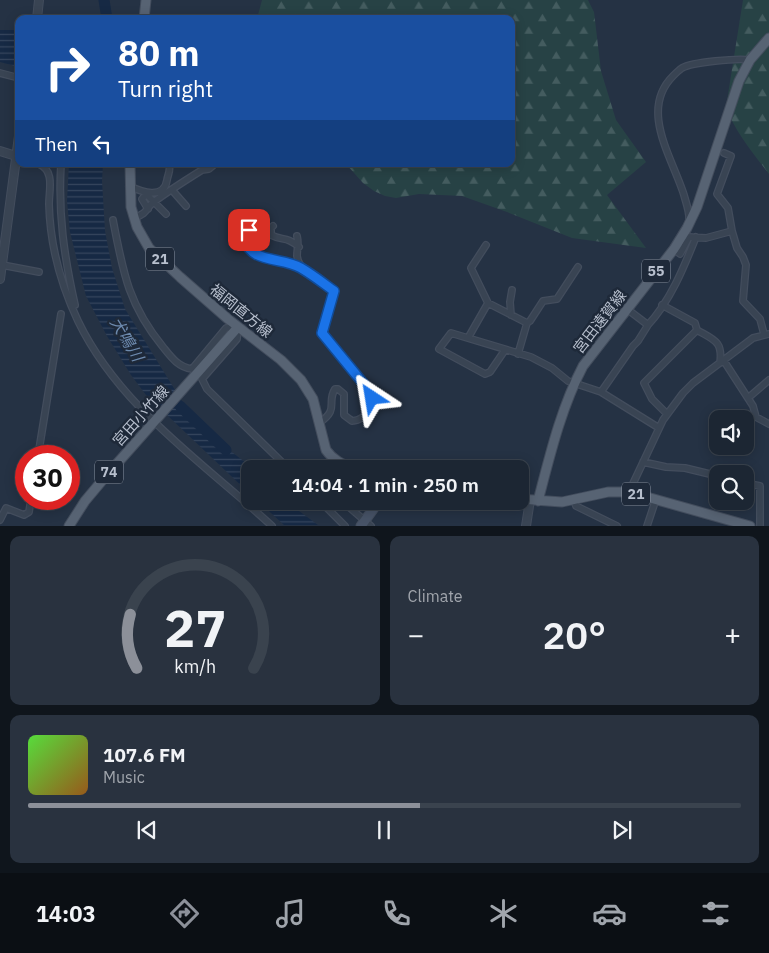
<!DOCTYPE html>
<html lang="en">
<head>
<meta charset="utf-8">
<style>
  :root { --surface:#1c2633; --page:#29323f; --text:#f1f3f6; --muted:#a0a5ac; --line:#3a434e; --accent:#8c9099 }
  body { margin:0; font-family:"IBM Plex Sans","Noto Sans JP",sans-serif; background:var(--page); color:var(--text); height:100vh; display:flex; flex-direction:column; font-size:19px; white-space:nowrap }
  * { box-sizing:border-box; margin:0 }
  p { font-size:16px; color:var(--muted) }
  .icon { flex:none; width:28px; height:28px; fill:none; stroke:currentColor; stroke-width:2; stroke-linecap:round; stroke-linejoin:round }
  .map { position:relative; height:526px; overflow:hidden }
  .side { display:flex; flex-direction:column; gap:10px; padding:10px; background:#0f151c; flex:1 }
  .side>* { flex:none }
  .guide { position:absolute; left:15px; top:15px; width:500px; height:152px; border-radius:10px; box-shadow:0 2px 12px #0003,0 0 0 1px var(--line); background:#1a4fa0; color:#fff; overflow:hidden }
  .tools { position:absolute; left:709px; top:410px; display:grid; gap:10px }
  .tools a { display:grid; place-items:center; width:45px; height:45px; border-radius:10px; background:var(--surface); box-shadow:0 2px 12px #0003,0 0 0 1px var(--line); font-size:25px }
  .speed { position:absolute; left:15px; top:445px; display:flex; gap:10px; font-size:25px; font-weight:700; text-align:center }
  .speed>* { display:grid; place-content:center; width:65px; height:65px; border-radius:50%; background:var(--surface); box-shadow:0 2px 12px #0003,0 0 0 1px var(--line); line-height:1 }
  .speed .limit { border:8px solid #d22; background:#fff; color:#111 }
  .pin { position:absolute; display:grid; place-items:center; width:42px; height:42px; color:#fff; margin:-21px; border-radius:10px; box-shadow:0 2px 8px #0006 }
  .me { position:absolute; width:55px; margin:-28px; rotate:327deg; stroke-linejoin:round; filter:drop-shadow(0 0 4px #0008) }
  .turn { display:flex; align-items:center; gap:18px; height:105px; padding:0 20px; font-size:22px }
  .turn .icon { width:65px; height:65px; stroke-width:2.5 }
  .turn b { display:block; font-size:35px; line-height:42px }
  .then { display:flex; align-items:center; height:48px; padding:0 20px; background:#0003; gap:10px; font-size:19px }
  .big { font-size:38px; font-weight:600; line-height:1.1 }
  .side .widget { flex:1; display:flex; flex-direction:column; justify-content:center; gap:8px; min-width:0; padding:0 18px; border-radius:10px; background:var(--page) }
  .side .dial { align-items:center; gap:0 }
  .dial svg { height:130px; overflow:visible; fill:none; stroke:var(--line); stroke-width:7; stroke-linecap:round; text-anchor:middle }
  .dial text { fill:var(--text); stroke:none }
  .song { display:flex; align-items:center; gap:15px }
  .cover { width:60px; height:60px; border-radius:8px; background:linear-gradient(135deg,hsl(110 70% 55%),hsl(30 70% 35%)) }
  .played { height:5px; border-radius:2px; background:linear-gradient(90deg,var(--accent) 55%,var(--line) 55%) }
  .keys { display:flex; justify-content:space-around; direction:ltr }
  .heat { display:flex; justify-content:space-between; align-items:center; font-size:28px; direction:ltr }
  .side .tiles { flex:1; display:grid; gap:10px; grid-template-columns:1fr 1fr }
  .widget:last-child { grid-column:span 2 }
  .trip { position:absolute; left:241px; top:460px; width:288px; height:50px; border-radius:10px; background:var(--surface); box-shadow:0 2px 12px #0003,0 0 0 1px var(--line); font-weight:600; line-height:50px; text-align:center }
  .menu { display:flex; height:80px; justify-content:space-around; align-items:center; background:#0b0f14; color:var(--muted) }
  .menu .icon { width:35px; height:35px }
  .menu .selected { color:var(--accent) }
  .menu b { font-size:22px; color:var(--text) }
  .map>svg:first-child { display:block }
  .forest { fill:url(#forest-firs) }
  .water { fill:url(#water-rules) }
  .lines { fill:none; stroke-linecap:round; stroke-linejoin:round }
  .river { stroke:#162944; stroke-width:11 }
  .minor-casing { stroke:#434d5d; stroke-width:8 }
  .tertiary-casing { stroke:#434d5d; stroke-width:10 }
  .secondary-casing { stroke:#434d5d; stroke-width:11 }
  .primary-casing { stroke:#434d5d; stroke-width:11 }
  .minor { stroke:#394453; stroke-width:5.5 }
  .tertiary { stroke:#394453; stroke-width:8 }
  .secondary { stroke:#475367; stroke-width:9 }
  .primary { stroke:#576373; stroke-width:9 }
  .route-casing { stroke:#114b97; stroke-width:12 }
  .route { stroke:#1a73e8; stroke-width:9 }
  .labels { text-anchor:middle; stroke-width:5; stroke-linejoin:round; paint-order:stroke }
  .shield { fill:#1e2939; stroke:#8992a1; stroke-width:1 }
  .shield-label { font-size:14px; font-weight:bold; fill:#b7bfcd }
  .street-label { font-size:15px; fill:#b7bfcd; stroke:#1e2939 }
  .water-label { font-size:16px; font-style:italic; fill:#6d8aae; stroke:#1e2939 }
</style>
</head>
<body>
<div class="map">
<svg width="769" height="526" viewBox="0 0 769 526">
  <defs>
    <pattern id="forest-firs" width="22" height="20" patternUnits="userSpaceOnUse" patternTransform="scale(1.25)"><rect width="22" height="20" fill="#274245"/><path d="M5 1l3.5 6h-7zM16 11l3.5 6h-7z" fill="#445c5f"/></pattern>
    <pattern id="water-rules" width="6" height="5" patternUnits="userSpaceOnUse" patternTransform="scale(1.25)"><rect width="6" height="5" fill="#162944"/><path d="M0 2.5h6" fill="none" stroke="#36465e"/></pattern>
  </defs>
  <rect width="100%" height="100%" fill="#253244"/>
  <path class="forest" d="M262,0H588L594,12L601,71L616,120L646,162L607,195L646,248L572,238L507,212L462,196L419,194L396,198L385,196L374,191L363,183L346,164H511V19H257Z
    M743,0H769V174C753,153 735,132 726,107Z"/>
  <path class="water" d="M0,30H19V67L0,62Z
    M69,164H103L102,181L105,231L112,268L125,309L196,424L246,463L250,469V494L146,395L131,375L107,336L86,296L70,232L67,201Z
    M258,501H289L299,511L318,525H284Z"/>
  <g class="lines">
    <path class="river" d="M104,0L107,19
      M180,406L226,450"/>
    <defs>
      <path id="minor" d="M0,73L19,78
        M724,153L731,156L717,194L728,208L732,231
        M39,164C55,171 49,190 49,204C50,245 61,285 78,321C120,408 203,462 272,526
        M61,164C58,214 64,256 75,305
        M129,186C142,192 164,200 167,180C168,174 171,170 169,164
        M172,190L186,206
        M147,193L142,199L148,209
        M146,194L166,214
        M134,218C150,212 144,209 155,201C170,190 186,180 202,170L209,169L215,164
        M113,220C123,272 128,304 163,347C171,357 178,367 192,369L226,328L238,327L237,339L202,379L207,389L289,469
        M689,221C690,212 686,203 684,195C672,157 639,110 673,76C676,73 679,70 682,68C692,62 738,58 750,60
        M273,226L271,228V235C282,241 287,236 299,247
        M249,230L243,236C249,263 281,259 301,268
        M297,236C299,244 297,249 297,256C299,273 322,282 334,291L322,333L367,388C376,401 368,420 352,421L344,415V394L338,389H335C326,403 340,409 319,423
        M486,245L471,268L488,303
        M674,249L680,254L689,237L706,238L732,231L737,248L743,257L746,265L743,301L760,319L764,334
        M2,265L39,272
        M662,305L695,323L697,330
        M511,315L510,302L512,290
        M527,323L530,321L543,301L557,299L578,267
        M647,326C670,302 684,267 696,237
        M468,338L488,303L527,323L518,354
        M505,350L490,372L485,374L439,349L451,333L531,357L552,368L568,381L601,392L659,428
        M724,361L753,406L756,417L769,424
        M601,392L633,346L638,341L648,325L627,309
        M748,398L769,380
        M667,414L652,399L644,383L697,330C714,340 723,341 720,363
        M38,456L61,314
        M643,462L666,467L685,468L718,476
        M328,469L331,456
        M745,483L760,486V526
        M629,492L663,420L683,393L693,383L753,338L769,334
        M574,500L576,506L617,526
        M320,501L345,526
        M342,501L371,526
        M0,520L6,508L24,515L29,512L31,499
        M647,526L656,499"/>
      <path id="tertiary" d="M37,19L39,0
        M0,151L16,156
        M0,279L19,136
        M526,526L530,500"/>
      <path id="secondary" d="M361,526L379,501"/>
      <path id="primary" d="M144,19L146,0
        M130,164L131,207L137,227L149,248L180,277L228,319L281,360L301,380L313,399L326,450C333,460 342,464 354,469
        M520,499L562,502L608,492H629L750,526
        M538,501C550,455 561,408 583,366L674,249L687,228L697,207L739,81L750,60L769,38
        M69,526L85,501L106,476L238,327"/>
    </defs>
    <use href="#minor" class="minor-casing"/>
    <use href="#tertiary" class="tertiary-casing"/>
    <use href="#secondary" class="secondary-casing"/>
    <use href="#primary" class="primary-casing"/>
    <use href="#minor" class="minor"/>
    <use href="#tertiary" class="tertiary"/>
    <use href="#secondary" class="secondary"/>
    <use href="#primary" class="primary"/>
  </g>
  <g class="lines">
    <defs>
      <path id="route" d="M249,230L243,236C250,265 281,256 301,268C313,275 323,283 334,291L322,333L367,388L372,398"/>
    </defs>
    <use href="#route" class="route-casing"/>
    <use href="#route" class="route"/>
  </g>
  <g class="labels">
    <g class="shield">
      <rect x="146" y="247.5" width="28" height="23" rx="4"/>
      <rect x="642" y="259.5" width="28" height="23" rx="4"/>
      <rect x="95" y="460.5" width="28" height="23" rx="4"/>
      <rect x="622" y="482.5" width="28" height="23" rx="4"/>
    </g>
    <g class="shield-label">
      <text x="160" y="264">21</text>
      <text x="656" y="276">55</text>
      <text x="109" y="477">74</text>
      <text x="636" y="499">21</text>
    </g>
    <g class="street-label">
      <text transform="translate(241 311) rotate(39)" y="5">福岡直方線</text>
      <text transform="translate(600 322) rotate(-52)" y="5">宮田遠賀線</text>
      <text transform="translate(141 416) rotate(-48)" y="5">宮田小竹線</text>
    </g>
    <g class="water-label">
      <text transform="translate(127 339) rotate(59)" y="6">犬鳴川</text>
    </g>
  </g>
</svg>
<div class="tools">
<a><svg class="icon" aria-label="sound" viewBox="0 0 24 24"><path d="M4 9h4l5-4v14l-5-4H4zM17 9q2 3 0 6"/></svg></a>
<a><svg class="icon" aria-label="search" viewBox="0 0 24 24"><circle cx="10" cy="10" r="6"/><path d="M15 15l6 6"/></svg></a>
</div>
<div class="speed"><div class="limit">30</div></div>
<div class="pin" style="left:249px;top:230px;background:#d93025"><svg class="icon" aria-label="arrive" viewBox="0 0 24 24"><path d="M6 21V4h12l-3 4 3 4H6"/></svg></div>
<svg class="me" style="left:372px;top:398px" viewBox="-20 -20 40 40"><path d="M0-17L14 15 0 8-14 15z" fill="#1a73e8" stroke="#fff" stroke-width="4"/></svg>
<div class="trip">14:04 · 1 min · 250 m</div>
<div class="guide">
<div class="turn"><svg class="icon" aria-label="right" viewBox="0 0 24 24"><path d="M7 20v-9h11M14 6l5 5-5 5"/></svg><div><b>80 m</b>Turn right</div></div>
<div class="then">Then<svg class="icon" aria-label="left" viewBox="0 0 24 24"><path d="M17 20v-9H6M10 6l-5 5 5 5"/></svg></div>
</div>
</div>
<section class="side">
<div class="tiles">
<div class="widget dial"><svg viewBox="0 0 100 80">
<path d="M14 69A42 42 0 1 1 86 69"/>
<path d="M14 69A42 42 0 0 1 10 36" stroke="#8c9099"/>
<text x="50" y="56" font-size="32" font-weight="700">27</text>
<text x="50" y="72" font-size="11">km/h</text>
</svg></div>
<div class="widget"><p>Climate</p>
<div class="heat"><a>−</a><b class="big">20°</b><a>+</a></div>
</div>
<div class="widget">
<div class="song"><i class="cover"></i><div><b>107.6 FM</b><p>Music</p></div></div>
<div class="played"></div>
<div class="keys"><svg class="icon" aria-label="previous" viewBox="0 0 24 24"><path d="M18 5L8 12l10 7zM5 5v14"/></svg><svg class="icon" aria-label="pause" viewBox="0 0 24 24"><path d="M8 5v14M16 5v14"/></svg><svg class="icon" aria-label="next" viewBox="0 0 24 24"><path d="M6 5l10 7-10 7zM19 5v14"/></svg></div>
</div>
</div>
</section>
<nav class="menu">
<b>14:03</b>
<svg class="icon selected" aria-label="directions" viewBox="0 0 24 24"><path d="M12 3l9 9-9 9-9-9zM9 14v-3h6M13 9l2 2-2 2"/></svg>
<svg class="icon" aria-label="music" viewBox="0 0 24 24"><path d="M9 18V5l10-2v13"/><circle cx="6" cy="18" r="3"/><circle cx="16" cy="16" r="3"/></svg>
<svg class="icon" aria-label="phone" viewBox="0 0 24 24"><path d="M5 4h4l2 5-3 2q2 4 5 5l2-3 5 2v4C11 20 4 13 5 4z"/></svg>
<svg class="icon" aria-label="climate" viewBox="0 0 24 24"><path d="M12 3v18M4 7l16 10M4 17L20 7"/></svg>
<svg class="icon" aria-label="car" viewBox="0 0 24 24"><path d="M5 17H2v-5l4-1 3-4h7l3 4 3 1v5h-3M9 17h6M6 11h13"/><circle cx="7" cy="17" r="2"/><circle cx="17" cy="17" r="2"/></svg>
<svg class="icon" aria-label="filters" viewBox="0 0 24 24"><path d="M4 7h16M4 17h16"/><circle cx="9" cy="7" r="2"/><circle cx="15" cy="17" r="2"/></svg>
</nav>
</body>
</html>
